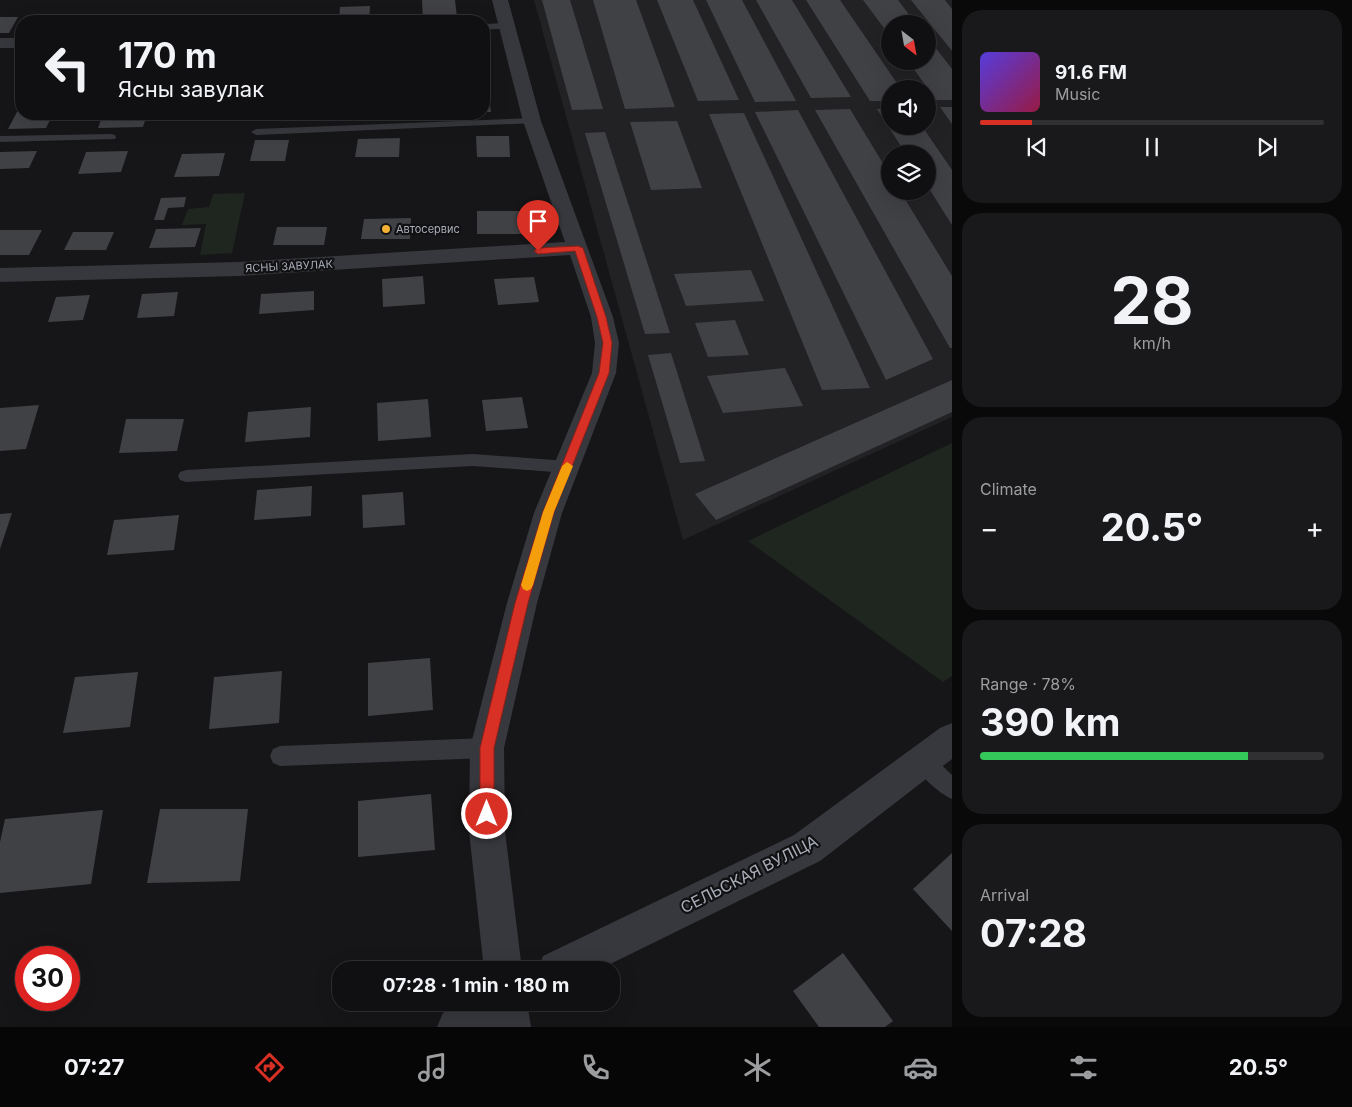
<!DOCTYPE html>
<html lang="en">
<head>
<meta charset="utf-8">
<style>
  :root { --surface:#101012; --page:#19191b; --text:#f1f3f6; --muted:#9c9d9f; --line:#303032; --accent:#d93025 }
  body { margin:0; font-family:Inter,sans-serif; background:var(--page); color:var(--text); height:100vh; display:flex; flex-direction:column; font-size:19px; white-space:nowrap }
  * { box-sizing:border-box; margin:0 }
  p { font-size:16px; color:var(--muted) }
  .icon { flex:none; width:28px; height:28px; fill:none; stroke:currentColor; stroke-width:2; stroke-linecap:round; stroke-linejoin:round }
  .map { position:relative; flex:1; overflow:hidden }
  .drawer { display:flex; flex-direction:column; gap:10px; padding:10px; background:#09090a; width:400px }
  .drawer>* { flex:none }
  .guide { position:absolute; left:15px; top:15px; width:475px; height:105px; border-radius:20px; box-shadow:0 5px 20px #0002,0 0 0 1px var(--line); background:#101012; color:var(--text); overflow:hidden }
  .needle { width:32px; rotate:149deg }
  .buttons { position:absolute; left:881px; top:15px; display:grid; gap:10px }
  .buttons a { display:grid; place-items:center; width:55px; height:55px; border-radius:50%; background:var(--surface); box-shadow:0 5px 20px #0002,0 0 0 1px var(--line); font-size:25px }
  .speed { position:absolute; left:15px; top:946px; display:flex; gap:10px; font-size:25px; font-weight:700; text-align:center }
  .speed>* { display:grid; place-content:center; width:65px; height:65px; border-radius:50%; background:var(--surface); box-shadow:0 5px 20px #0002,0 0 0 1px var(--line); line-height:1 }
  .speed .limit { border:8px solid #d22; background:#fff; color:#111 }
  .pin { position:absolute; display:grid; place-items:center; width:42px; height:42px; color:#fff; margin:-51px -21px; border-radius:50% 50% 50% 0; rotate:-45deg; box-shadow:0 0 5px #0007 }
  .pin .icon { rotate:45deg }
  .me { position:absolute; width:55px; margin:-28px; rotate:0deg; stroke-linejoin:round; filter:drop-shadow(0 0 4px #0008) }
  .turn { display:flex; align-items:center; gap:18px; height:105px; padding:0 20px; font-size:22px }
  .turn .icon { width:65px; height:65px; stroke-width:2.5 }
  .turn b { display:block; font-size:35px; line-height:42px }
  .big { font-size:38px; font-weight:700; line-height:1.1 }
  .drawer .widget { flex:1; display:flex; flex-direction:column; justify-content:center; gap:8px; min-width:0; padding:0 18px; border-radius:20px; background:var(--page) }
  .drawer .dial { align-items:center; gap:0 }
  .dial b { font-size:65px; line-height:1 }
  .song { display:flex; align-items:center; gap:15px }
  .cover { width:60px; height:60px; border-radius:8px; background:linear-gradient(135deg,hsl(250 70% 55%),hsl(340 70% 35%)) }
  .played { height:5px; border-radius:2px; background:linear-gradient(90deg,var(--accent) 15%,var(--line) 15%) }
  .keys { display:flex; justify-content:space-around; direction:ltr }
  .heat { display:flex; justify-content:space-between; align-items:center; font-size:28px; direction:ltr }
  .charge { height:8px; border-radius:4px; background:linear-gradient(90deg,#34c759 78%,var(--line) 0) }
  .trip { position:absolute; left:332px; top:961px; width:288px; height:50px; border-radius:20px; background:var(--surface); box-shadow:0 5px 20px #0002,0 0 0 1px var(--line); font-weight:700; line-height:50px; text-align:center }
  .tabs { display:flex; height:80px; justify-content:space-around; align-items:center; background:#060607; color:var(--muted) }
  .tabs .icon { width:35px; height:35px }
  .tabs .current { color:var(--accent) }
  .tabs b { font-size:22px; color:var(--text) }
  main { display:flex; flex:1; min-height:0 }
  .map>svg:first-child { display:block }
  .built { fill:#222225; fill-rule:evenodd }
  .green { fill:#1e261f }
  .building { fill:#404145 }
  .lines { fill:none; stroke-linecap:round; stroke-linejoin:round }
  .service { fill:#37383d; fill-rule:evenodd }
  .minor { fill:#37383d; fill-rule:evenodd }
  .route { fill:#d93025; stroke:#8d1f18 }
  .slow { fill:#f59e0b }
  .poi-dot { fill:#f2b134; stroke:#111113; stroke-width:2 }
  .labels { text-anchor:middle; stroke-width:4.5; stroke-linejoin:round; paint-order:stroke }
  .far-poi-label { font-size:11px; fill:#a8adb8; stroke:#111113; text-anchor:start }
  .far-street-label { font-size:11px; fill:#a8adb8; stroke:#111113 }
  .near-street-label { font-size:16px; fill:#a8adb8; stroke:#111113 }
</style>
</head>
<body>
<main>
<div class="map">
<svg width="952" height="1027" viewBox="0 0 952 1027">
  <rect width="100%" height="100%" fill="#161618"/>
  <path class="built" d="M534,0H952V417L683,540ZM890,24H928V61H890ZM890,89H928V126H890ZM890,154H928V191H890Z"/>
  <path class="green" d="M245,193L232,253L200,255L206,224L182,225L188,209L209,207L213,194Z
    M952,443V676L943,682L748,541Z"/>
  <path class="building" d="M422,0H455L457,17L423,18Z
    M542,0H570L603,109L572,110Z
    M593,0H636L675,107L625,109Z
    M657,0H693L739,100L698,101Z
    M706,0H742L796,101L755,102Z
    M756,0H792L851,97L811,98Z
    M806,0H840L901,89H890V101H870Z
    M863,0H898L916,24H890V36Z
    M911,0H945L952,9V51Z
    M370,6L369,21H339L340,7Z
    M69,14H117L113,21H65Z
    M144,14H173L171,21H140Z
    M0,17H18L9,33H0Z
    M928,38L952,69V100H936L908,61H928Z
    M484,90H488L491,112H484Z
    M940,107H952V124Z
    M850,109L890,175V191H900L952,276V348H950L815,110Z
    M877,109H890V126H922L952,170V225L928,187V154H906Z
    M798,110L933,359L886,380L755,112Z
    M17,112H21V114H53L46,128L8,129Z
    M744,113L870,388L822,390L709,114Z
    M103,114H147L143,127L98,128Z
    M269,114H301V116L268,118Z
    M677,121L702,188L651,190L630,122Z
    M605,132L670,333L645,334L585,133Z
    M476,136H509L510,157H477Z
    M400,138L399,157H355L358,139Z
    M255,140H289L285,161H250Z
    M37,151L29,168L0,169V152Z
    M128,151L121,172L78,174L86,152Z
    M225,153L219,176L174,177L182,154Z
    M186,197L184,207L168,208L164,220H154L161,198Z
    M477,211H520L522,234H477Z
    M411,218L410,239H361L364,219Z
    M277,227H327L324,245H273Z
    M201,228L195,247L149,248L156,229Z
    M0,230H42L29,255H0Z
    M73,232H114L106,250H64Z
    M751,270L764,301L686,306L674,274Z
    M423,276L425,304L383,307L382,279Z
    M534,277L539,302L498,305L494,279Z
    M314,291V310L259,314L261,294Z
    M178,292L174,316L137,318L142,294Z
    M90,295L83,320L48,322L56,297Z
    M735,320L749,355L708,357L695,323Z
    M671,353L705,461L680,463L648,355Z
    M785,368L803,406L723,413L707,376Z
    M952,380V412L716,520L695,494Z
    M522,397L528,428L486,431L482,400Z
    M428,399L431,437L378,441L377,403Z
    M39,405L26,449L0,451V408Z
    M311,407L310,437L245,442L248,412Z
    M126,419H184L177,451L119,453Z
    M312,486L311,516L254,520L257,490Z
    M403,492L405,525L363,528L362,495Z
    M12,513L0,549V514Z
    M179,515L174,550L107,555L114,520Z
    M430,658L433,710L368,716V663Z
    M282,671L279,723L209,729L214,677Z
    M138,672L130,727L63,733L75,677Z
    M431,794L435,850L358,857V801Z
    M160,809H248L240,881L147,883Z
    M103,810L91,884L0,893V842L5,819Z
    M952,853V931L913,889Z
    M843,953L893,1021L885,1027H819L793,991Z"/>
  <g class="lines">
    <path class="service" d="M507,23L512,26L510,28L484,30V24Z
      M532,118L537,121L536,123L256,135L251,132L256,129Z
      M111,134L115,135L116,137L115,139L0,142V136Z
      M473,454L567,461L573,463L575,467L573,471L567,473L473,466L186,482L180,480L178,476L180,472L186,470Z
      M487,738L494,741L497,748L494,755L487,758L280,766L273,763L270,756L273,749L280,746Z
      M923,751L930,754L952,775V799C938,793 919,775 913,761L916,754Z"/>
    <path class="minor" d="M492,0H508L541,121L613,317L619,343L616,373L562,513L537,603L504,748L505,831L522,970H484L469,831L470,748L507,603L534,513L592,373L595,343L591,317L570,255L239,276L0,282V268L239,262L565,242L523,121Z
      M0,38H21V48H0Z
      M952,723V759L820,861L598,970H538L543,956L794,835L940,728Z
      M459,1002H527L531,1027H437L443,1013Z"/>
  </g>
  <path class="route" d="M578,246L583,248L606,317L612,343L609,373L554,512L528,603L494,748V814L492,820L487,822L482,820L480,814V748L515,603L543,512L599,373L603,343L597,317L575,251L538,254L534,251L538,248Z"/>
  <path class="slow" d="M567,462L573,466L554,512L533,585L531,589L527,591L523,589L521,585L543,512L562,466Z"/>
  <circle class="poi-dot" cx="386" cy="229" r="5"/>
  <g class="labels">
    <g class="far-poi-label">
      <text x="396" y="233">Автосервис</text>
    </g>
    <g class="far-street-label">
      <text transform="translate(289 266) rotate(-3)" y="4">ЯСНЫ ЗАВУЛАК</text>
    </g>
    <g class="near-street-label">
      <text transform="translate(749 874) rotate(-27)" y="6">СЕЛЬСКАЯ ВУЛІЦА</text>
    </g>
  </g>
</svg>
<div class="buttons">
<a><svg class="needle" viewBox="-14 -14 28 28"><path d="M0-13l5 13h-10z" fill="#e53935"/><path d="M0 13l5-13h-10z" fill="#9c9d9f"/></svg></a>
<a><svg class="icon" aria-label="sound" viewBox="0 0 24 24"><path d="M4 9h4l5-4v14l-5-4H4zM17 9q2 3 0 6"/></svg></a>
<a><svg class="icon" aria-label="layers" viewBox="0 0 24 24"><path d="M12 4l9 5-9 5-9-5zM3 14l9 5 9-5"/></svg></a>
</div>
<div class="speed"><div class="limit">30</div></div>
<div class="pin" style="left:538px;top:251px;background:#d93025"><svg class="icon" aria-label="arrive" viewBox="0 0 24 24"><path d="M6 21V4h12l-3 4 3 4H6"/></svg></div>
<svg class="me" style="left:487px;top:814px" viewBox="-20 -20 40 40"><circle r="17" fill="#d93025" stroke="#fff" stroke-width="3"/><path d="M0-11L8 9 0 5-8 9z" fill="#fff"/></svg>
<div class="trip">07:28 · 1 min · 180 m</div>
<div class="guide">
<div class="turn"><svg class="icon" aria-label="left" viewBox="0 0 24 24"><path d="M17 20v-9H6M10 6l-5 5 5 5"/></svg><div><b>170 m</b>Ясны завулак</div></div>
</div>
</div>
<section class="drawer">
<div class="widget">
<div class="song"><i class="cover"></i><div><b>91.6 FM</b><p>Music</p></div></div>
<div class="played"></div>
<div class="keys"><svg class="icon" aria-label="previous" viewBox="0 0 24 24"><path d="M18 5L8 12l10 7zM5 5v14"/></svg><svg class="icon" aria-label="pause" viewBox="0 0 24 24"><path d="M8 5v14M16 5v14"/></svg><svg class="icon" aria-label="next" viewBox="0 0 24 24"><path d="M6 5l10 7-10 7zM19 5v14"/></svg></div>
</div>
<div class="widget dial"><b>28</b><p>km/h</p></div>
<div class="widget"><p>Climate</p>
<div class="heat"><a>−</a><b class="big">20.5°</b><a>+</a></div>
</div>
<div class="widget"><p>Range · 78%</p><b class="big">390 km</b><div class="charge"></div></div>
<div class="widget"><p>Arrival</p><b class="big">07:28</b></div>
</section>
</main>
<nav class="tabs">
<b>07:27</b>
<svg class="icon current" aria-label="directions" viewBox="0 0 24 24"><path d="M12 3l9 9-9 9-9-9zM9 14v-3h6M13 9l2 2-2 2"/></svg>
<svg class="icon" aria-label="music" viewBox="0 0 24 24"><path d="M9 18V5l10-2v13"/><circle cx="6" cy="18" r="3"/><circle cx="16" cy="16" r="3"/></svg>
<svg class="icon" aria-label="phone" viewBox="0 0 24 24"><path d="M5 4h4l2 5-3 2q2 4 5 5l2-3 5 2v4C11 20 4 13 5 4z"/></svg>
<svg class="icon" aria-label="climate" viewBox="0 0 24 24"><path d="M12 3v18M4 7l16 10M4 17L20 7"/></svg>
<svg class="icon" aria-label="car" viewBox="0 0 24 24"><path d="M5 17H2v-5l4-1 3-4h7l3 4 3 1v5h-3M9 17h6M6 11h13"/><circle cx="7" cy="17" r="2"/><circle cx="17" cy="17" r="2"/></svg>
<svg class="icon" aria-label="filters" viewBox="0 0 24 24"><path d="M4 7h16M4 17h16"/><circle cx="9" cy="7" r="2"/><circle cx="15" cy="17" r="2"/></svg>
<b>20.5°</b>
</nav>
</body>
</html>
